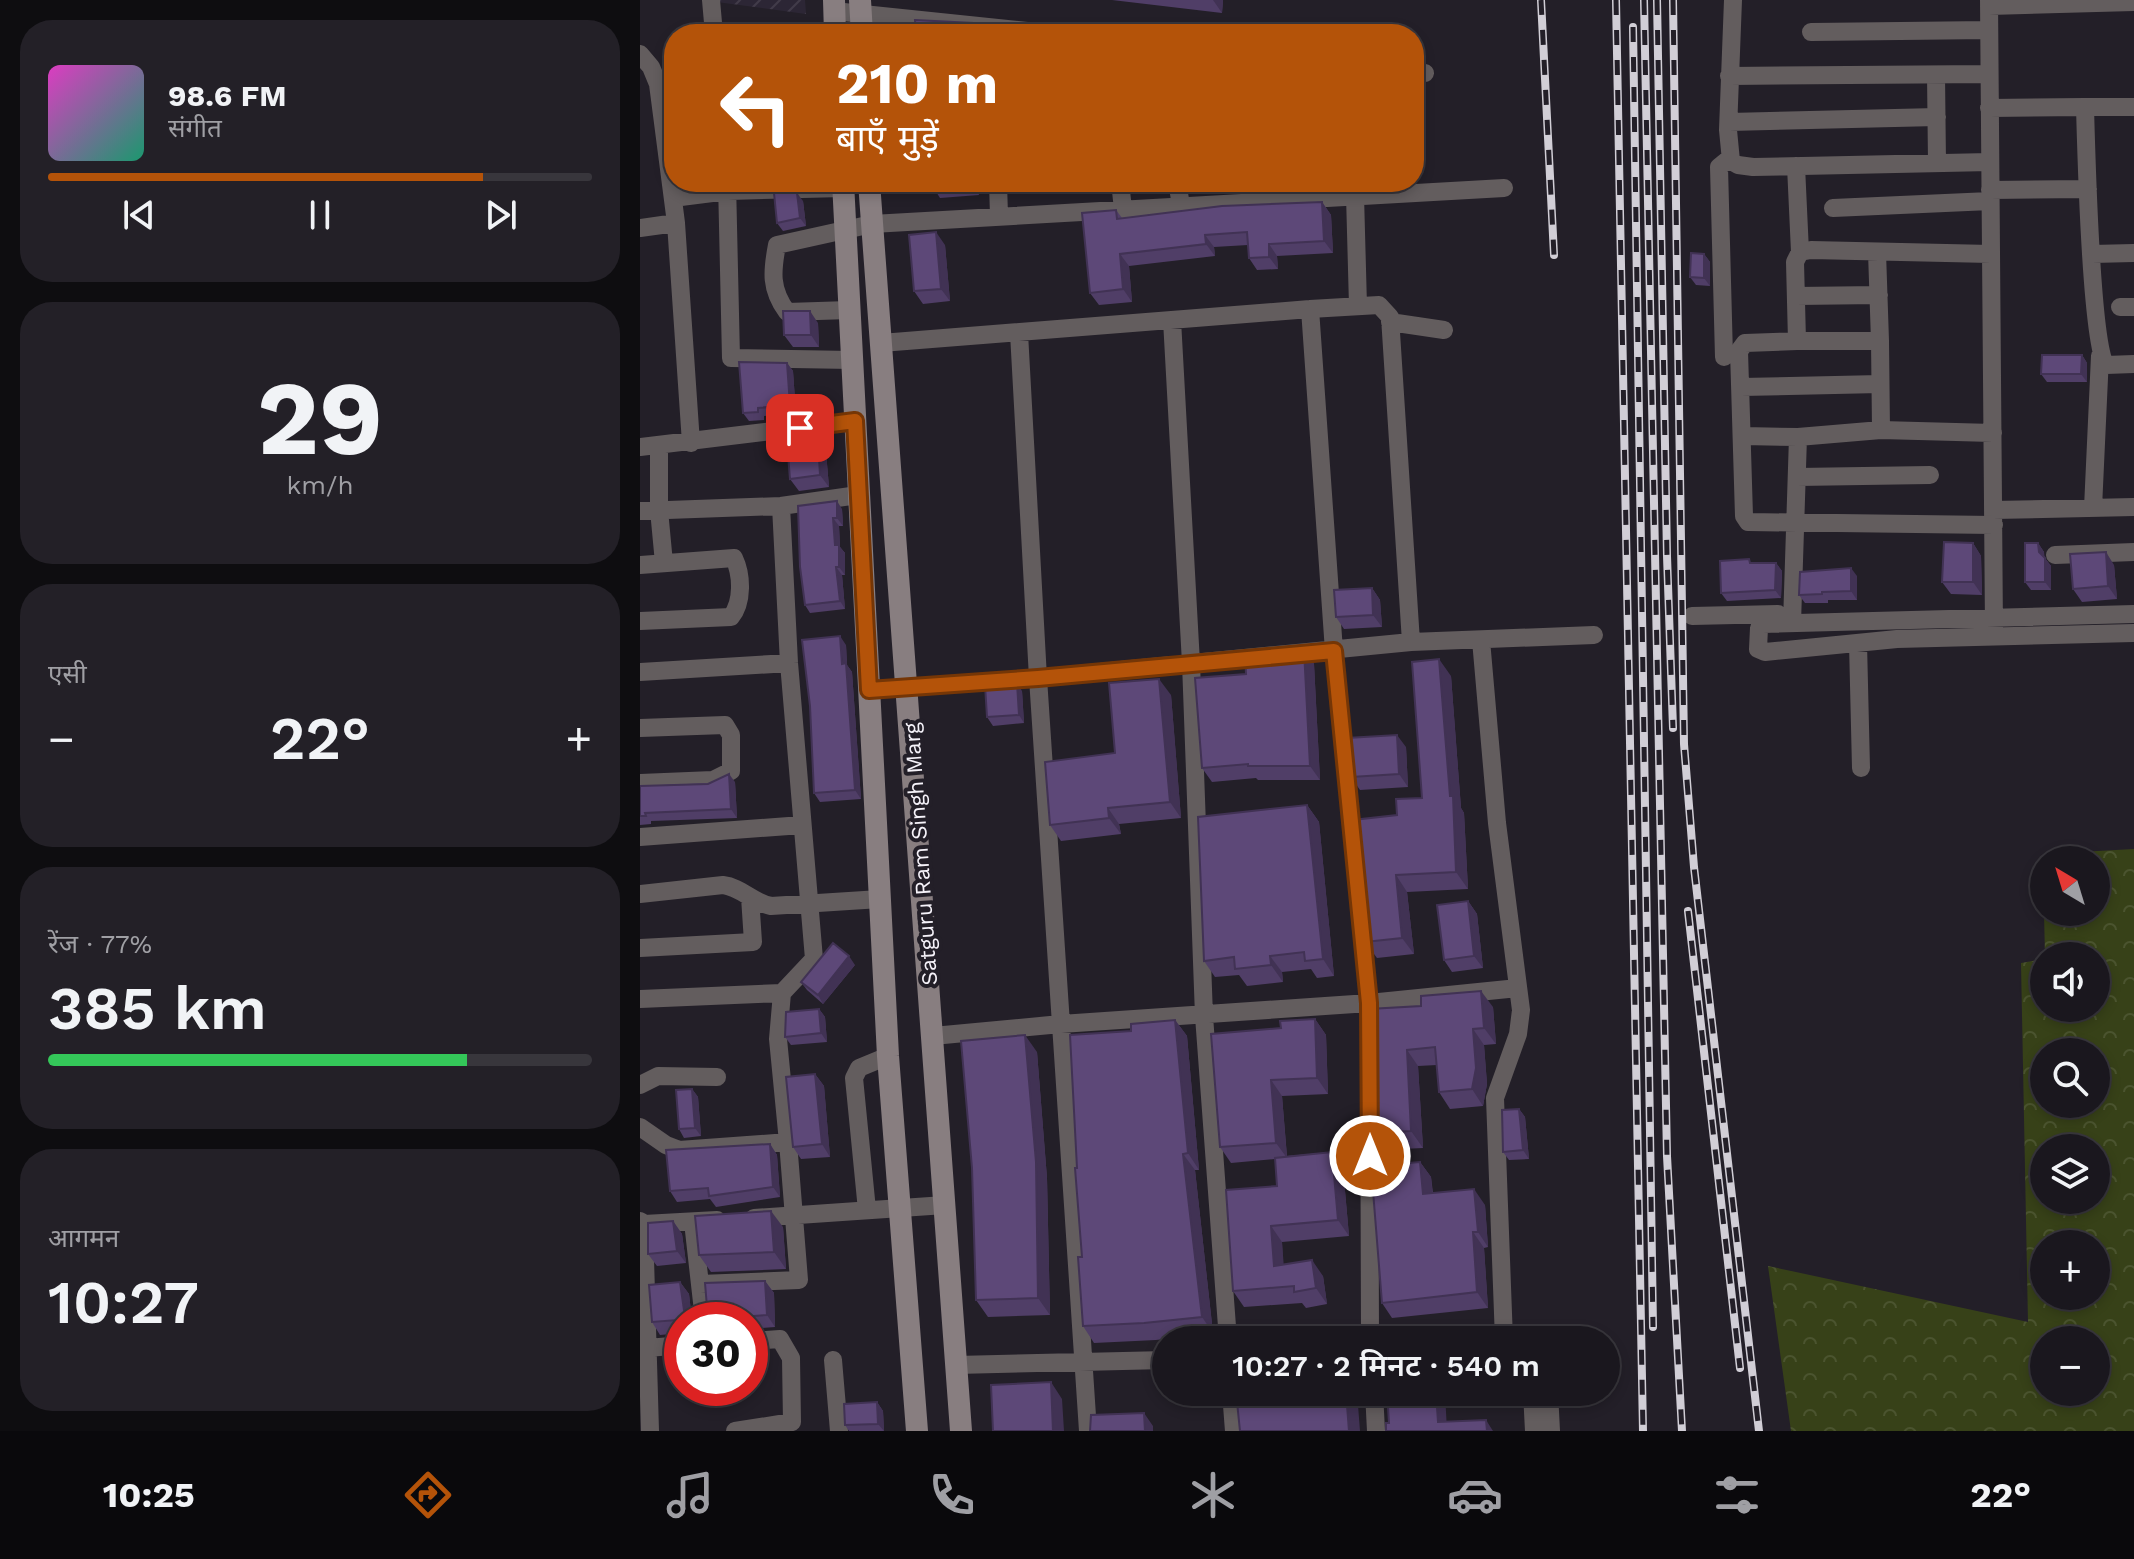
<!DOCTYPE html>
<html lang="hi">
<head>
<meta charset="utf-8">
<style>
  :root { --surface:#1a171e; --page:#232027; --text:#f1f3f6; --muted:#9f9fa4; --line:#38363c; --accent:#b45309 }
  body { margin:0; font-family:"Work Sans","Noto Sans Devanagari",sans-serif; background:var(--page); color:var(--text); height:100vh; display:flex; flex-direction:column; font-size:30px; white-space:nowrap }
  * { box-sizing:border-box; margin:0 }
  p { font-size:26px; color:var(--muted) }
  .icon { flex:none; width:44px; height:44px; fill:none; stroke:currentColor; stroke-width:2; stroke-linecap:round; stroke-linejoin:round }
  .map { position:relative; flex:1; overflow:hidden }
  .drawer { display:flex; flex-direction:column; gap:20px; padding:20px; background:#0e0d10; width:640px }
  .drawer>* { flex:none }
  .top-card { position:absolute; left:24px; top:24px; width:760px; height:168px; border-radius:32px; box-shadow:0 4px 12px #0003,0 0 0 2px var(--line); background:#b45309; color:#fff; overflow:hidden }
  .needle { width:52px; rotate:322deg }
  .fabs { position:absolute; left:1390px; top:846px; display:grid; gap:16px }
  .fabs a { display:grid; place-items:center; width:80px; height:80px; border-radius:50%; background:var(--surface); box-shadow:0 4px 12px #0003,0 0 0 2px var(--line); font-size:40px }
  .speed { position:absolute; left:24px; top:1302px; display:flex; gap:16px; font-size:40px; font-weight:700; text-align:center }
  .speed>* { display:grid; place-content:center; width:104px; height:104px; border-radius:50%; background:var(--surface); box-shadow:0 4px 12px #0003,0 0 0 2px var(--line); line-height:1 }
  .speed .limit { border:12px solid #d22; background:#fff; color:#111 }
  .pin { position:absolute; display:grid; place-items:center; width:68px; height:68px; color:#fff; margin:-34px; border-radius:16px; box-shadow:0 4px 12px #0006 }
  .me { position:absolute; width:88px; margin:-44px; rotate:0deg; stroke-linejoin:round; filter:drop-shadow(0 0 6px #0008) }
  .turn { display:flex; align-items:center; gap:28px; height:168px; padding:0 40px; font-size:36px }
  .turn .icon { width:104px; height:104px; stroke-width:2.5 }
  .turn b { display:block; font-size:56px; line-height:68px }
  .big { font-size:60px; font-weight:600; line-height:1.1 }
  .drawer .widget { flex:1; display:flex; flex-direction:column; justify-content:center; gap:12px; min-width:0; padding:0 28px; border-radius:32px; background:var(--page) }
  .drawer .dial { align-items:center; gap:0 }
  .dial b { font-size:104px; line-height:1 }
  .song { display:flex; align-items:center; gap:24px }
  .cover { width:96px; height:96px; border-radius:12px; background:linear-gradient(135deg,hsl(310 70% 55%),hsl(160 70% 35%)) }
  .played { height:8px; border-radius:4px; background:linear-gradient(90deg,var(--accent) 80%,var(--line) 80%) }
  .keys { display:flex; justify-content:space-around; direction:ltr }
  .heat { display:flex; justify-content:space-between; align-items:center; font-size:44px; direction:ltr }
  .charge { height:12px; border-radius:6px; background:linear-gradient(90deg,#34c759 77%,var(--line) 0) }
  .trip { position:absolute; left:512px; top:1326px; width:468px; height:80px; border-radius:40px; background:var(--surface); box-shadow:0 4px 12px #0003,0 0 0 2px var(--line); font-weight:600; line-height:80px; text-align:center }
  .dock { display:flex; height:128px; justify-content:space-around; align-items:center; background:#0a090c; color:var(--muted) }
  .dock .icon { width:56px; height:56px }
  .dock .active { color:var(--accent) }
  .dock b { font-size:36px; color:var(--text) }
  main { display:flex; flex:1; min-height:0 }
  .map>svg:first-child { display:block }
  .industrial { fill:url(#industrial-furrows) }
  .park { fill:url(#park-crowns); fill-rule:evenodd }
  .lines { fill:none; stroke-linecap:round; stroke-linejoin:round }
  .minor { stroke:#635d5e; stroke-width:18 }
  .secondary { stroke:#887e80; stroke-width:22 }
  .rail-casing { stroke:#d1ced6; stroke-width:8 }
  .rail { stroke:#231f28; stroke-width:5; stroke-dasharray:15; stroke-linecap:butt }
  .wall { fill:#503e67 }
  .shaded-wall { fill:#413254 }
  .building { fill:#5d4878; stroke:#413254; stroke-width:2 }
  .route-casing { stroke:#753606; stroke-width:20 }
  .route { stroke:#b45309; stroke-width:14 }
  .labels { text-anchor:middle; stroke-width:8; stroke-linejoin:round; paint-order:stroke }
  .street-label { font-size:22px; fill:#f6f3fa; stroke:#231f28 }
</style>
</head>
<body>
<main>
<section class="drawer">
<div class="widget">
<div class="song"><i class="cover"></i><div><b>98.6 FM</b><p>संगीत</p></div></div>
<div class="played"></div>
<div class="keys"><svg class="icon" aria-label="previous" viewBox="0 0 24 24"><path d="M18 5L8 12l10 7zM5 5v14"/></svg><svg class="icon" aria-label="pause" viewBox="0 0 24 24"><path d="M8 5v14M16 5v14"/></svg><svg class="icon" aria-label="next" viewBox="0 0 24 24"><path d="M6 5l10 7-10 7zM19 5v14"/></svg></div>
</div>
<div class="widget dial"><b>29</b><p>km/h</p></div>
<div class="widget"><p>एसी</p>
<div class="heat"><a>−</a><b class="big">22°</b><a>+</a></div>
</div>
<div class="widget"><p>रेंज · 77%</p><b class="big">385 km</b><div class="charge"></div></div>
<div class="widget"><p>आगमन</p><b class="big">10:27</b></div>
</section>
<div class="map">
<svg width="1494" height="1431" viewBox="0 0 1494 1431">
  <defs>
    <pattern id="industrial-furrows" width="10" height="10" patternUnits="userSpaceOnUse" patternTransform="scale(2)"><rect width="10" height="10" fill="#2c2635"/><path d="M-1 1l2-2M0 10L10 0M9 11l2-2" fill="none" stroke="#413b49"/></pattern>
    <pattern id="park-crowns" width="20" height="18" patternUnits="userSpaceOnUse" patternTransform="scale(2)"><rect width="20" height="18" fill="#374118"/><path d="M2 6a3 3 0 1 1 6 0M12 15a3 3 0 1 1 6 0" fill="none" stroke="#4b542f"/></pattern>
  </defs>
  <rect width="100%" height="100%" fill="#231f28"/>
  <path class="industrial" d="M62,0H165L166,14Z"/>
  <path class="park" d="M1494,849V1431H1151L1128,1266L1388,1322L1381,963L1404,959V1008H1456V956H1405L1404,912H1456V860H1404V876V854ZM1456,1052V1104H1404V1052ZM1404,1148H1456V1200H1404ZM1404,1244H1456V1296H1404ZM1456,1340V1392H1404V1340Z"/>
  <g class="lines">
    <path class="minor" d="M71,0L74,34
      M1093,0L1088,130L1091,161L1098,165L1113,167L1350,162
      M1349,0L1354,630
      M1349,6L1494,2
      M194,11L416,34
      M1171,32L1349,30
      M0,54L11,67L18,84L36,223L51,443
      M774,72L785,73
      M1296,75L1297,163
      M1089,76L1349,74
      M1445,107H1494
      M1349,108L1445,107C1446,143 1451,350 1466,365L1494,364
      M1089,122L1297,117
      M1156,166L1160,252
      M87,182L91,358L212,360
      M358,182L359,216
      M480,182L483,209
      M537,182L541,205
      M1350,190L1448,189
      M715,195L718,306
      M33,198L88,191L203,188
      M1193,208L1350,201
      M0,228L36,223
      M1237,252L1240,341
      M1351,254L1171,250L1160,252L1155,262L1157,341L1105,343L1099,351L1104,516L1108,522L1354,525
      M1452,254L1494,253
      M1156,296L1239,295
      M1480,307H1494
      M670,309L694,651L729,1003L730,1340
      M209,310L147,312C130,289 132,271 137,245L232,224L864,188
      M532,320L551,663L564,1016L588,1340
      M750,322L804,330
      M379,333L398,678L448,1431
      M1157,341H1240L1241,430L1353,433
      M1084,357L1079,167L1090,158
      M1101,387L1240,384
      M1103,436L1158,437L1152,623
      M1158,437L1241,430
      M19,445V510L24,563
      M0,447L215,421
      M1157,477L1290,475
      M1453,508L1460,356
      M1353,510L1494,507
      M0,511L141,506L218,495
      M1415,555L1494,552
      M0,565L94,558C102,575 103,602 91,617L0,621
      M1494,614L1123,624L1119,628L1118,649L1125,652L1257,639L1494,633
      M1052,616L1138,614
      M841,640L857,823L881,1010L878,1034L855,1098L864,1340
      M771,642L954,635
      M1218,643L1221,768
      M0,672L149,663
      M229,690L398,678L771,642L750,317L739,305L670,309L241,343
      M0,728L85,725L91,735V771L73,780L0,783
      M0,837L162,825
      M0,894L83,885C101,887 113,903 131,906L240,899
      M0,948L113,942L110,897
      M0,999L142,993L174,959L149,663L141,506
      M293,1036L421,1024L729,1003L878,988
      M0,1085L18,1076L77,1077
      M0,1127L26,1145L39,1150L148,1142L138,1039L142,993
      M227,1210L214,1078L219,1068L248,1056
      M114,1218L305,1205
      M0,1221L4,1224L10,1431
      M53,1222L64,1320
      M4,1224L77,1220
      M60,1284L159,1280L148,1142
      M843,1340C860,1334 871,1331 887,1340
      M8,1348L42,1345
      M193,1360L199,1431
      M316,1365L526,1360
      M591,1392L594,1431
      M734,1392L736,1431
      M892,1392L894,1431
      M909,1392L911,1431
      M95,1431L152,1422L151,1358L140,1339L110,1341"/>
    <path class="secondary" d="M194,0L195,34
      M220,0L222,34
      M203,182L248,1056L277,1431
      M229,182L321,1431"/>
    <defs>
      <path id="rail" d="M901,0L914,255
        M976,0L1003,1431
        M1004,0L1027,1156L1042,1431
        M1017,0L1027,556L1033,728
        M1033,0L1044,744L1054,867L1119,1431
        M993,27L1013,1327
        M1048,911L1100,1368"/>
    </defs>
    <use href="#rail" class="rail-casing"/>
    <use href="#rail" class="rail"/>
  </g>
  <path class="wall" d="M472,0H583L582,13Z
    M290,182H338L339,195L300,198Z
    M163,201L166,226L143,231L137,223Z
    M682,202L691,215L693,253L637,256L638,269L617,270L609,258L608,245L574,247L575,256L489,266L492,302L459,305L450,293L476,210L482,218Z
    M305,245L310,301L283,304L274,291Z
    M1064,254L1070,262V286L1056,285L1050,277Z
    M178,323L179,347H153L144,335Z
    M1442,355L1447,363V382H1407L1401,374Z
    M147,363L153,371L156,414L124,416V420L109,421L103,413Z
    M186,452L189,487L159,491L150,479Z
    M158,506L202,509L203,526H199L200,547L205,553V575H202L205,609L170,613L165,605Z
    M1333,543L1341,556L1342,595L1311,594L1302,582Z
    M1398,543L1404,552V557L1411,566V590H1391L1385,582Z
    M1112,563H1136L1142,571L1141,598L1087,601L1081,593Z
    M1474,565L1477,599L1442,602L1433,589Z
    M1217,576V600H1188V603H1165L1159,595Z
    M732,588L740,600L742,627L704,629L696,617Z
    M206,645L207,665L212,672L221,799L180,802L174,793Z
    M664,650L674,664L680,780H618L616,778L572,782L562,768L606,674Z
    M811,676L821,808L824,813L828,889L767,892L774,954L737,958L725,942L757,815L782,798Z
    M382,691L384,723L353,726L347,717Z
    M531,695L541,818L479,824L481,834L421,841L410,825L475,753Z
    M766,747L768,787L720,790L711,777Z
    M95,782L97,818L11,821V824L0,825V786Z
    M667,805L679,822L694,976L677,978L671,969L642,972L643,982L607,986L599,975L575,977L564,961Z
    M828,901L837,914L843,968L812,972L804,960Z
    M215,965L183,1004L167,990L161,982Z
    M781,1006L853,1007L856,1044L844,1045L847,1084L843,1106L810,1109L799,1092L797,1065L778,1066L783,1148L741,1150L730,1133Z
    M179,1009L185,1017L187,1042L151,1045L145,1037Z
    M675,1019L686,1035L688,1094L642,1096L647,1156L692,1152L703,1168L709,1236L642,1242L643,1265L683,1276L687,1304L666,1308L662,1303L604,1307L593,1291L637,1186L635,1159L591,1163L580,1147L641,1028Z
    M535,1020L547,1036L559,1170H555L573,1333L516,1340L454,1343L443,1326L442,1257L437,1168L491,1031Z
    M397,1052L407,1178L410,1315L348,1317L336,1300Z
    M175,1074L184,1086L190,1157L161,1159L153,1147Z
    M52,1089L58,1097L61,1136L44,1138L39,1129Z
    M879,1109L885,1117L889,1159L869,1160L863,1152Z
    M130,1144L137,1155L140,1197L76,1207L70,1199L37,1202L30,1191Z
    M780,1162L791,1177L793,1193L845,1205L848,1247L844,1248L848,1308L752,1318L742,1303Z
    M33,1221L42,1234L46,1263L17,1266L8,1254Z
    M143,1227L146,1269L71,1272L59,1255Z
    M125,1281L134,1293L135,1327L110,1329V1320H64L62,1318Z
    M40,1282L49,1294L52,1320H42V1333L20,1335L12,1322Z
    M237,1402L243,1411L244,1431H209L205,1425Z"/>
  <path class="shaded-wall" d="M573,0H583L582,13Z
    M333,23L340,34H333Z
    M330,182H338L339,195Z
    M157,193L163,201L166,226L160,218Z
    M682,202L691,215L693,253L684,241Z
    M296,232L305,245L310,301L301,289Z
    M565,235L574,247L575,256L566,244Z
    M629,244L637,256L638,269L629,257Z
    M480,254L489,266L492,302L483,289Z
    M1064,254L1070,262V286L1064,278Z
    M170,311L178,323L179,347L171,335Z
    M1442,355L1447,363V382L1441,374Z
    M147,363L153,371L156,414L150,405Z
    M178,440L186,452L189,487L180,475Z
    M197,501L202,509L203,526L197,518Z
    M193,518L199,526L200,547L205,553V575L199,567L195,545Z
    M1333,543L1341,556L1342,595L1333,582Z
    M1398,543L1404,552L1405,561L1399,552Z
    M1466,552L1474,565L1477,599L1468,586Z
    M1405,558L1411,566V590L1405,582Z
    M1136,563L1142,571L1141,598L1135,590Z
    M196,567L202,575L205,609L200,601Z
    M1211,568L1217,576V600L1211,591Z
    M732,588L740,600L742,627L733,615Z
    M200,636L206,645L207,665L212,672L221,799L215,790Z
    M664,650L674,664L680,780L670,766Z
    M799,659L811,676L821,808L824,813L828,889L816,872Z
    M519,679L531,695L541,818L530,802Z
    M377,683L382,691L384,723L379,715Z
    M757,735L766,747L768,787L759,774Z
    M89,774L95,782L97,818L91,809Z
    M667,805L679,822L694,976L683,959Z
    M468,808L479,824L481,834L469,818Z
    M756,875L767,892L774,954L762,938Z
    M828,901L837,914L843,968L834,956Z
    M209,956L215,965L183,1004L178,995Z
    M630,956L642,972L643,982L631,965Z
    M841,991L853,1007L856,1044L844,1028Z
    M179,1009L185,1017L187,1042L181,1033Z
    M675,1019L686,1035L688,1094L677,1078Z
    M535,1020L547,1036L559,1170L548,1153Z
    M833,1029L844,1045L847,1084L843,1106L832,1089Z
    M385,1035L397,1052L407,1178L410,1315L398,1298Z
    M767,1050L778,1066L783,1148L771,1131Z
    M175,1074L184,1086L190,1157L182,1144Z
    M631,1080L642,1096L647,1158L636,1143Z
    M52,1089L58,1097L61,1136L55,1128Z
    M879,1109L885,1117L889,1159L883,1150Z
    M130,1144L137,1155L140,1197L133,1187Z
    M692,1152L703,1168L709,1236L698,1220Z
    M543,1154L555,1170L573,1333L562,1317Z
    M780,1162L791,1177L794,1209L783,1194Z
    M834,1189L845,1205L848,1247L838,1232Z
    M131,1211L143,1227L146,1269L134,1252Z
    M33,1221L42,1234L46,1263L37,1251Z
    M631,1226L642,1242L645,1282L634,1266Z
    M833,1232L844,1248L848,1308L837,1292Z
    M672,1260L683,1276L687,1304L676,1288Z
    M125,1281L134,1293L135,1327L127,1315Z
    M40,1282L49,1294L52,1320L44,1310Z
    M411,1382L422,1399L424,1431H413Z
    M706,1392H717L720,1431H709Z
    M796,1392H805L807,1431L798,1422Z
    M237,1402L243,1411L244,1431L238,1424Z
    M504,1413L513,1426V1431H505Z
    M846,1420L853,1431H847Z"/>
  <path class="building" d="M275,20L333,23V34H276Z
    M134,193H157L160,218L137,223Z
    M682,202L684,241L629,244V257L609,258L607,232L565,235L566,244L480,254L483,289L450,293L442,213L476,210L477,219L582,206Z
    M296,232L301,289L274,291L269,235Z
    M1051,253L1064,254V278L1050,277Z
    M143,311H170L171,335H144Z
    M1402,355H1442L1441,374H1401Z
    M99,362L147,363L150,405L118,408V412L103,413Z
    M178,440L180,475L150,479L147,442Z
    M197,501V518H193L195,545H199V567H196L200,601L165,605L160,567L158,506Z
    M1304,542L1333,543V582H1302Z
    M1385,543H1398L1399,552L1405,558V582H1385Z
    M1466,552L1468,586L1433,589L1430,554Z
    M1109,559L1110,563H1136L1135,590L1081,593L1080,561Z
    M1211,568V591L1182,592V594L1159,595L1160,572Z
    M732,588L733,615L696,617L694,590Z
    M200,636L202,664L206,663L215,790L174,793L170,706L162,640Z
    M664,650L670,766H608V764L562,768L555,678L606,674L605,655Z
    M799,659L810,796H813L816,872L756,875L762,938L725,942L713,820L757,815L756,799L782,798L772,662Z
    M519,679L530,802L468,808L469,818L410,825L405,762L475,753L469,683Z
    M377,683L379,715L347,717L345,685Z
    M757,735L759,774L711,777L707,738Z
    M89,774L91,809L5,813L6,816H0V786L68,784Z
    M667,805L683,959L665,961L664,952L630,956L631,965L595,969L594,957L564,961L558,817Z
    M828,901L834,956L804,960L797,905Z
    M193,943L209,956L178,995L161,982Z
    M841,991L844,1028L833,1029L836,1068L832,1089L799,1092L795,1047L767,1050L771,1131L730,1133L729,1009L781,1006V996Z
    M179,1009L181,1033L145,1037L146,1012Z
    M675,1019L677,1078L631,1080L636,1143L580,1147L571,1034L641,1028L640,1021Z
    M535,1020L548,1153L543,1154L562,1317L504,1323L443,1326L438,1257H442L435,1168H437L430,1035L491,1031V1024Z
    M385,1035L396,1162L398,1298L336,1300L332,1168L321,1041Z
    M175,1074L182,1144L153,1147L146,1077Z
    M52,1089L55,1128L39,1129L36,1090Z
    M879,1109L883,1150L863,1152L862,1110Z
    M130,1144L133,1187L69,1196L68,1188L30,1191L26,1150Z
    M692,1152L698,1220L631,1226L634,1266L672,1260L676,1288L654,1292V1286L593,1291L586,1190L637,1186L635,1158Z
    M780,1162L783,1194L834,1189L838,1232H833L837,1292L742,1303L731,1166Z
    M131,1211L134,1252L59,1255L55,1216Z
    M33,1221L37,1251L8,1254V1223Z
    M125,1281L127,1315L100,1317L95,1320H64V1317L62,1318L67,1307L65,1283Z
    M40,1282L44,1310L51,1319L12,1322L9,1285Z
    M411,1382L413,1431H353L351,1385Z
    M596,1392H706L709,1431H600Z
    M747,1392H796L798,1422L846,1420L847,1431H746V1423H749Z
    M237,1402L238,1424L205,1425L204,1404Z
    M504,1413L505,1431H450L451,1415Z"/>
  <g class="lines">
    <defs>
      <path id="route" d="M160,428L215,421L229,690L398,678L694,651L729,1003L730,1156"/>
    </defs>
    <use href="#route" class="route-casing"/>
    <use href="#route" class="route"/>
  </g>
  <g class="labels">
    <g class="street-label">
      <text transform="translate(280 854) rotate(-94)" y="8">Satguru Ram Singh Marg</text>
    </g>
  </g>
</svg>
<div class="fabs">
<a><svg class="needle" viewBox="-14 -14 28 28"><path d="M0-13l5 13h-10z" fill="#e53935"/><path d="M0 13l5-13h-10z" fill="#9f9fa4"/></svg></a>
<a><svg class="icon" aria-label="sound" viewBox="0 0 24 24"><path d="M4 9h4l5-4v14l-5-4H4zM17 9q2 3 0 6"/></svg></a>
<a><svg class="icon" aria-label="search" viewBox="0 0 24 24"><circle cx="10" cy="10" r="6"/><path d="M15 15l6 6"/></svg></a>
<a><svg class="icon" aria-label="layers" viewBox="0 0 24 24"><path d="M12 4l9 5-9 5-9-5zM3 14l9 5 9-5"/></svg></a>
<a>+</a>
<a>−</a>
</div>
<div class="speed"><div class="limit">30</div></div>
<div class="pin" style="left:160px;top:428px;background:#d93025"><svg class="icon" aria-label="arrive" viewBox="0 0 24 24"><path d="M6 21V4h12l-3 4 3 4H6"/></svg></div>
<svg class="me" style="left:730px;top:1156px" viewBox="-20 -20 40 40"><circle r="17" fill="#b45309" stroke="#fff" stroke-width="3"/><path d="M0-11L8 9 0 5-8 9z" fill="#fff"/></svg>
<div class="trip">10:27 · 2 मिनट · 540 m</div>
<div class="top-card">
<div class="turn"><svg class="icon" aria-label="left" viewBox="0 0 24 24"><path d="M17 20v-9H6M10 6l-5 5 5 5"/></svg><div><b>210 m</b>बाएँ मुड़ें</div></div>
</div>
</div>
</main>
<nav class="dock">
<b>10:25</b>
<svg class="icon active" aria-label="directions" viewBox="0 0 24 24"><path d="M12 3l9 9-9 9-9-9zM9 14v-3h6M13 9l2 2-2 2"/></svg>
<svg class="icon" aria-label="music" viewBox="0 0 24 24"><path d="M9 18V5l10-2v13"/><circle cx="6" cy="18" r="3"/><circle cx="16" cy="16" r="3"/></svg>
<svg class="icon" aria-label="phone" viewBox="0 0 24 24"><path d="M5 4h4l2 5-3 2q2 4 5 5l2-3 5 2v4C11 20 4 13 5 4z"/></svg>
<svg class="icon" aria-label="climate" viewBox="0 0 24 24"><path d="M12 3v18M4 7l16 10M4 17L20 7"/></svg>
<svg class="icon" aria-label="car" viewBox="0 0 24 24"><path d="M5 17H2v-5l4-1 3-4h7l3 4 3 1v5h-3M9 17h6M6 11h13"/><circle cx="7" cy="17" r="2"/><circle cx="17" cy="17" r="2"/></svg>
<svg class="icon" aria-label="filters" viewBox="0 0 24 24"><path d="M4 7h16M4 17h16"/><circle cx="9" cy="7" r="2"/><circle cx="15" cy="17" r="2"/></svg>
<b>22°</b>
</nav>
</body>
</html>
